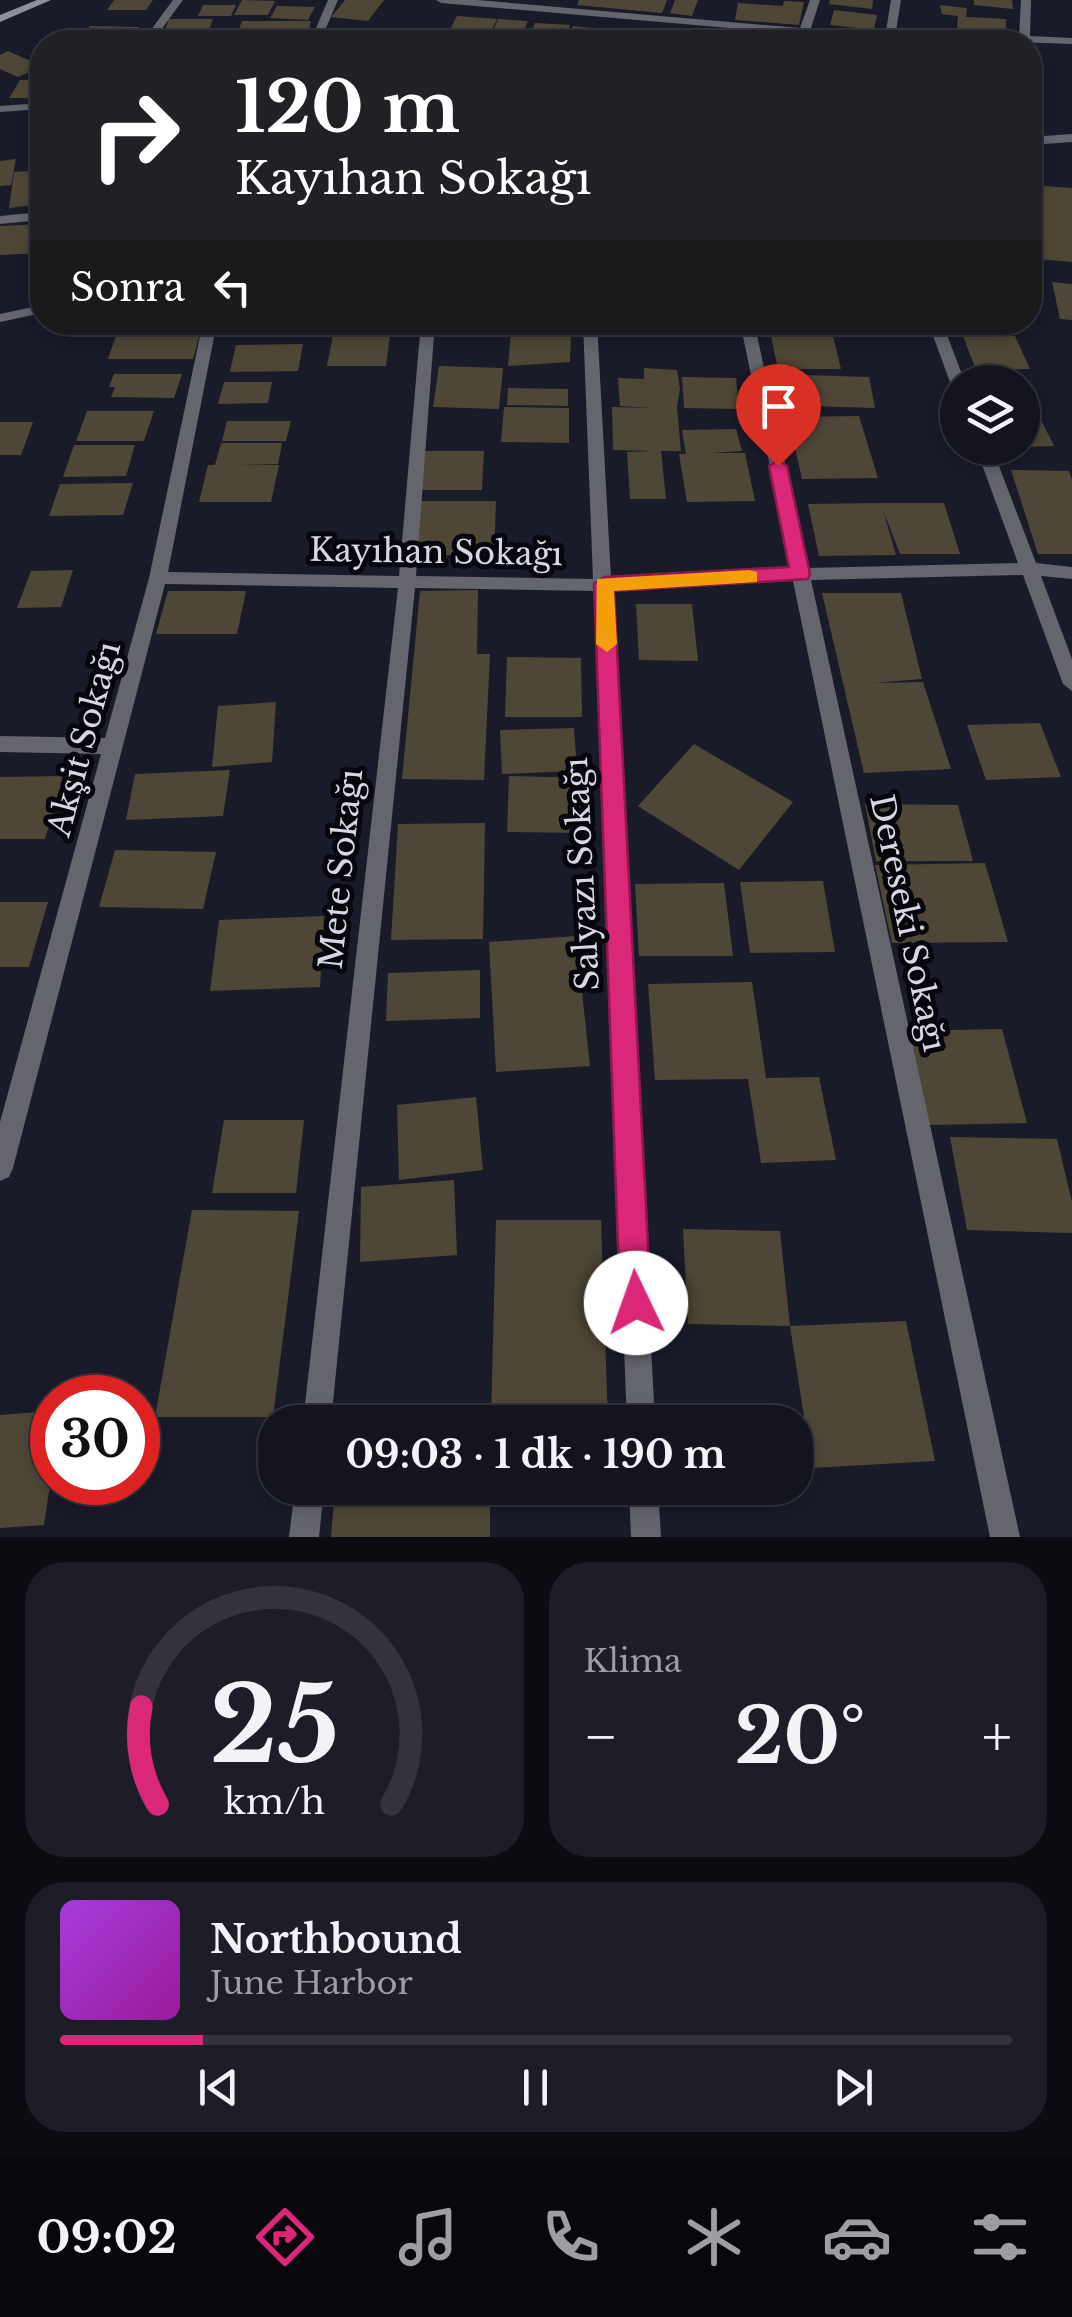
<!DOCTYPE html>
<html lang="tr">
<head>
<meta charset="utf-8">
<style>
  :root { --surface:#14141f; --page:#1d1d28; --text:#f1f3f6; --muted:#9d9ea4; --line:#33333d; --accent:#db2777 }
  body { margin:0; font-family:"Libre Baskerville",serif; background:var(--page); color:var(--text); height:100vh; display:flex; flex-direction:column; font-size:38px; white-space:nowrap }
  * { box-sizing:border-box; margin:0 }
  p { font-size:32px; color:var(--muted) }
  .icon { flex:none; width:55px; height:55px; fill:none; stroke:currentColor; stroke-width:2; stroke-linecap:round; stroke-linejoin:round }
  .map { position:relative; height:1537px; overflow:hidden }
  .panel { display:flex; flex-direction:column; gap:25px; padding:25px; background:#0b0b11; flex:1 }
  .panel>* { flex:none }
  .banner { position:absolute; left:30px; top:30px; width:1012px; height:305px; border-radius:40px; box-shadow:0 5px 15px #0003,0 0 0 2px var(--line); background:#202124; color:#fff; overflow:hidden }
  .controls { position:absolute; left:940px; top:365px; display:grid; gap:20px }
  .controls a { display:grid; place-items:center; width:100px; height:100px; border-radius:50%; background:var(--surface); box-shadow:0 5px 15px #0003,0 0 0 2px var(--line); font-size:50px }
  .speed { position:absolute; left:30px; top:1375px; display:flex; gap:20px; font-size:50px; font-weight:700; text-align:center }
  .speed>* { display:grid; place-content:center; width:130px; height:130px; border-radius:50%; background:var(--surface); box-shadow:0 5px 15px #0003,0 0 0 2px var(--line); line-height:1 }
  .speed .limit { border:15px solid #d22; background:#fff; color:#111 }
  .pin { position:absolute; display:grid; place-items:center; width:85px; height:85px; color:#fff; margin:-102px -42px; border-radius:50% 50% 50% 0; rotate:-45deg; box-shadow:0 0 10px #0007 }
  .pin .icon { rotate:45deg }
  .me { position:absolute; width:110px; margin:-55px; rotate:357deg; stroke-linejoin:round; filter:drop-shadow(0 0 8px #0008) }
  .turn { display:flex; align-items:center; gap:35px; height:210px; padding:0 40px; font-size:45px }
  .turn .icon { width:130px; height:130px; stroke-width:2.5 }
  .turn b { display:block; font-size:70px; line-height:85px }
  .then { display:flex; align-items:center; height:95px; padding:0 40px; background:#0003; gap:20px; font-size:38px }
  .big { font-size:75px; font-weight:800; line-height:1.1 }
  .panel .card { flex:1; display:flex; flex-direction:column; justify-content:center; gap:15px; min-width:0; padding:0 35px; border-radius:40px; background:var(--page) }
  .panel .dial { align-items:center; gap:0 }
  .dial svg { height:260px; overflow:visible; fill:none; stroke:var(--line); stroke-width:7; stroke-linecap:round; text-anchor:middle }
  .dial text { fill:var(--text); stroke:none }
  .song { display:flex; align-items:center; gap:30px }
  .cover { width:120px; height:120px; border-radius:15px; background:linear-gradient(135deg,hsl(280 70% 55%),hsl(300 70% 35%)) }
  .played { height:10px; border-radius:5px; background:linear-gradient(90deg,var(--accent) 15%,var(--line) 15%) }
  .keys { display:flex; justify-content:space-around; direction:ltr }
  .heat { display:flex; justify-content:space-between; align-items:center; font-size:55px; direction:ltr }
  .panel .tiles { flex:1; display:grid; gap:25px; grid-template-columns:1fr 1fr }
  .card:last-child { grid-column:span 2 }
  .trip { position:absolute; left:258px; top:1405px; width:555px; height:100px; border-radius:40px; background:var(--surface); box-shadow:0 5px 15px #0003,0 0 0 2px var(--line); font-weight:800; line-height:100px; text-align:center }
  .tabs { display:flex; height:160px; justify-content:space-around; align-items:center; background:#08080c; color:var(--muted) }
  .tabs .icon { width:70px; height:70px }
  .tabs .active { color:var(--accent) }
  .tabs b { font-size:45px; color:var(--text) }
  .map>svg:first-child { display:block }
  .building { fill:#4e4737 }
  .lines { fill:none; stroke-linecap:round; stroke-linejoin:round }
  .street { fill:#64656d; fill-rule:evenodd }
  .secondary { fill:#8e8f9c; fill-rule:evenodd }
  .route { fill:#db2777; stroke:#8e194d; stroke-width:2.5 }
  .slow { fill:#f59e0b }
  .labels { text-anchor:middle; stroke-width:10; stroke-linejoin:round; paint-order:stroke }
  .street-label { font-size:32px; fill:#d6d7e1; stroke:#06060c }
</style>
</head>
<body>
<div class="map">
<svg width="1072" height="1537" viewBox="0 0 1072 1537">
  <rect width="100%" height="100%" fill="#1a1b29"/>
  <path class="building" d="M114,0H153L146,10H107Z
    M242,0L275,1L268,15H234Z
    M345,0H384L368,21L331,17Z
    M579,0H667L662,13L577,5Z
    M675,0H698L692,16L670,13Z
    M830,0H873L872,9L829,4Z
    M974,0H1012L1013,9L974,5Z
    M784,1L804,2L799,25L735,20L738,3L783,6Z
    M203,5H236L231,16H198Z
    M940,5L967,8L966,17L1006,19V31L957,28L958,16L942,14Z
    M277,6L315,7L308,20L270,18Z
    M834,10L877,15L874,30L830,25Z
    M457,16L497,19L486,42H444Z
    M169,19H213L209,30H165Z
    M498,19L528,21L519,42L489,40Z
    M242,21H311L308,33H292L289,42H234Z
    M535,23L570,25L564,42H527Z
    M90,26L139,27L133,38H82Z
    M573,26L604,29L600,42H567Z
    M609,30L639,32L636,42H605Z
    M191,32L189,42H163L166,33Z
    M8,51L42,66L18,77L0,69V55Z
    M20,80H42L38,98H9Z
    M16,159L11,185L0,186V161Z
    M42,170V204L9,208L14,172Z
    M1030,185L1072,188V262L1037,259L1030,230Z
    M42,224V253L0,255V226Z
    M1052,282L1072,284V320L1060,319Z
    M121,322H203L193,359H108Z
    M243,322H285V335H242Z
    M772,322H831L833,329H774Z
    M845,322H917L921,334L848,333Z
    M519,326H545L544,334L571,335L570,362L508,366L511,333L518,334Z
    M333,335H390L386,366H327Z
    M771,336H833L841,369H778Z
    M963,336H1015L1030,369L976,370Z
    M303,344L298,371L230,372L236,345Z
    M439,366L503,368L499,409L433,407Z
    M644,368L677,370L680,389L677,407L681,451H661L666,499H630L627,452L653,451L613,450L612,407L651,408L620,406L618,378L644,379Z
    M114,374H182L174,398L111,397L115,387H109Z
    M804,375L869,377L875,408L809,406Z
    M682,377L736,378L739,409L684,408Z
    M224,382H272L268,403L218,404Z
    M508,388L568,389V406L507,405Z
    M1022,404H1033L1054,446L1022,447Z
    M504,407L569,408V443L501,442Z
    M87,411H154L144,441H76Z
    M859,416L878,478L802,479L788,417Z
    M227,421H291L286,441H222Z
    M0,422H33L21,455H0Z
    M736,429L742,451L712,453H745L755,501L687,502L679,454H686L682,430Z
    M221,443H282L278,464H240L279,465L271,502H199L208,465H215Z
    M74,445H135L126,476L63,477Z
    M422,451H484L482,490H418Z
    M1011,470L1069,471L1072,480V554H1038Z
    M133,483L123,515L49,516L60,484Z
    M419,501H496L494,555H413Z
    M881,503H944L960,554H900L883,510L896,555L819,556L808,504Z
    M73,570L61,607L17,608L31,571Z
    M478,590L477,654H490L484,780L402,779L420,591Z
    M168,591H246L237,634H156Z
    M822,593H901L922,679L874,683L923,682L951,769L864,773Z
    M636,604H692L698,661L639,660Z
    M507,657L581,658L582,717H505Z
    M276,702L272,762L212,767L218,706Z
    M1040,723L1061,777L986,780L967,725Z
    M574,728L577,771L502,774L500,730Z
    M694,744L793,802L739,870L638,806Z
    M230,770L223,816L126,820L135,774Z
    M64,776L45,839H0V777Z
    M509,776L588,778L589,833L507,832Z
    M865,804L958,805L973,861H876Z
    M485,823L483,939L391,940L398,824Z
    M115,850L216,852L203,909L99,907Z
    M985,863L1008,942L892,943L875,865Z
    M823,881L835,952L750,953L740,882Z
    M724,883L733,956H639L635,884Z
    M0,902H48L29,967H0Z
    M324,916L320,987L210,991L219,920Z
    M576,936L590,1066L496,1072L489,942Z
    M480,970V1018L386,1021L388,973Z
    M752,982L766,1078L819,1077L836,1160L761,1163L748,1079L655,1080L648,984Z
    M1002,1029L1027,1123L928,1125L907,1031Z
    M476,1097L483,1170L399,1180L397,1105Z
    M224,1120H304L296,1193H212Z
    M950,1137L1057,1139L1072,1202V1233L967,1230Z
    M454,1180L457,1255L360,1262L361,1187Z
    M192,1210L299,1211L273,1417H155Z
    M496,1220H601L608,1422H491Z
    M683,1229L780,1231L790,1326L688,1324Z
    M906,1321L935,1461L812,1468L790,1326Z
    M52,1411V1471L44,1525L0,1528V1415Z
    M335,1488H490V1537H331Z"/>
  <g class="lines">
    <path class="street" d="M173,0H183L152,42H142Z
      M328,0H338L320,42H310Z
      M436,0H477L800,28L810,0H820L811,28L886,31L891,0H901L896,31L1019,36L1021,0H1031L1030,36L1072,38V44L895,38L894,42H884V37L809,34L805,42H797L798,34L441,3Z
      M42,103V109L0,112V106Z
      M1072,134V142L1030,145V137Z
      M42,212V220L0,224V216Z
      M42,305V313L0,322V314Z
      M203,322H217L168,572L399,576L421,322H435L416,576L593,579L583,322H597L611,578L791,568L740,322H754L808,568L1018,563L976,448H992L1036,563L1072,567V579L1041,576L1072,659V691L1063,684L1023,575L811,580L1020,1537H990L793,581L611,591L655,1422H627L594,591L415,588L331,1422H303L398,588L165,584L13,1168L9,1177L0,1181V1122L101,754L0,752V736L105,738L149,578Z
      M928,322H942L965,382H958V386L950,382Z
      M295,1488H324L319,1537H289Z
      M629,1488H658L661,1537H631Z"/>
    <path class="secondary" d="M37,0H51L0,22V15Z"/>
  </g>
  <path class="route" d="M778,460L787,466L810,574L808,579L614,591L651,1303L647,1314L636,1318L625,1314L620,1303L594,584L604,577L789,567L769,466Z"/>
  <path class="slow" d="M749,570L757,572V582L614,591L617,644L607,652L596,644L597,579Z"/>
  <g class="labels">
    <g class="street-label">
      <text transform="translate(436 552) rotate(1)" y="11">Kayıhan Sokağı</text>
      <text transform="translate(84 739) rotate(-75)" y="11">Akşit Sokağı</text>
      <text transform="translate(341 869) rotate(-84)" y="11">Mete Sokağı</text>
      <text transform="translate(582 874) rotate(-93)" y="11">Salyazı Sokağı</text>
      <text transform="translate(908 923) rotate(78)" y="11">Dereseki Sokağı</text>
    </g>
  </g>
</svg>
<div class="controls">
<a><svg class="icon" aria-label="layers" viewBox="0 0 24 24"><path d="M12 4l9 5-9 5-9-5zM3 14l9 5 9-5"/></svg></a>
</div>
<div class="speed"><div class="limit">30</div></div>
<div class="pin" style="left:778px;top:466px;background:#d93025"><svg class="icon" aria-label="arrive" viewBox="0 0 24 24"><path d="M6 21V4h12l-3 4 3 4H6"/></svg></div>
<svg class="me" style="left:636px;top:1303px" viewBox="-20 -20 40 40"><circle r="19" fill="#fff"/><path d="M0-13L10 11 0 6-10 11z" fill="#db2777"/></svg>
<div class="trip">09:03 · 1 dk · 190 m</div>
<div class="banner">
<div class="turn"><svg class="icon" aria-label="right" viewBox="0 0 24 24"><path d="M7 20v-9h11M14 6l5 5-5 5"/></svg><div><b>120 m</b>Kayıhan Sokağı</div></div>
<div class="then">Sonra<svg class="icon" aria-label="left" viewBox="0 0 24 24"><path d="M17 20v-9H6M10 6l-5 5 5 5"/></svg></div>
</div>
</div>
<section class="panel">
<div class="tiles">
<div class="card dial"><svg viewBox="0 0 100 80">
<path d="M14 69A42 42 0 1 1 86 69"/>
<path d="M14 69A42 42 0 0 1 9 39" stroke="#db2777"/>
<text x="50" y="56" font-size="32" font-weight="700">25</text>
<text x="50" y="72" font-size="11">km/h</text>
</svg></div>
<div class="card"><p>Klima</p>
<div class="heat"><a>−</a><b class="big">20°</b><a>+</a></div>
</div>
<div class="card">
<div class="song"><i class="cover"></i><div><b>Northbound</b><p>June Harbor</p></div></div>
<div class="played"></div>
<div class="keys"><svg class="icon" aria-label="previous" viewBox="0 0 24 24"><path d="M18 5L8 12l10 7zM5 5v14"/></svg><svg class="icon" aria-label="pause" viewBox="0 0 24 24"><path d="M8 5v14M16 5v14"/></svg><svg class="icon" aria-label="next" viewBox="0 0 24 24"><path d="M6 5l10 7-10 7zM19 5v14"/></svg></div>
</div>
</div>
</section>
<nav class="tabs">
<b>09:02</b>
<svg class="icon active" aria-label="directions" viewBox="0 0 24 24"><path d="M12 3l9 9-9 9-9-9zM9 14v-3h6M13 9l2 2-2 2"/></svg>
<svg class="icon" aria-label="music" viewBox="0 0 24 24"><path d="M9 18V5l10-2v13"/><circle cx="6" cy="18" r="3"/><circle cx="16" cy="16" r="3"/></svg>
<svg class="icon" aria-label="phone" viewBox="0 0 24 24"><path d="M5 4h4l2 5-3 2q2 4 5 5l2-3 5 2v4C11 20 4 13 5 4z"/></svg>
<svg class="icon" aria-label="climate" viewBox="0 0 24 24"><path d="M12 3v18M4 7l16 10M4 17L20 7"/></svg>
<svg class="icon" aria-label="car" viewBox="0 0 24 24"><path d="M5 17H2v-5l4-1 3-4h7l3 4 3 1v5h-3M9 17h6M6 11h13"/><circle cx="7" cy="17" r="2"/><circle cx="17" cy="17" r="2"/></svg>
<svg class="icon" aria-label="filters" viewBox="0 0 24 24"><path d="M4 7h16M4 17h16"/><circle cx="9" cy="7" r="2"/><circle cx="15" cy="17" r="2"/></svg>
</nav>
</body>
</html>
